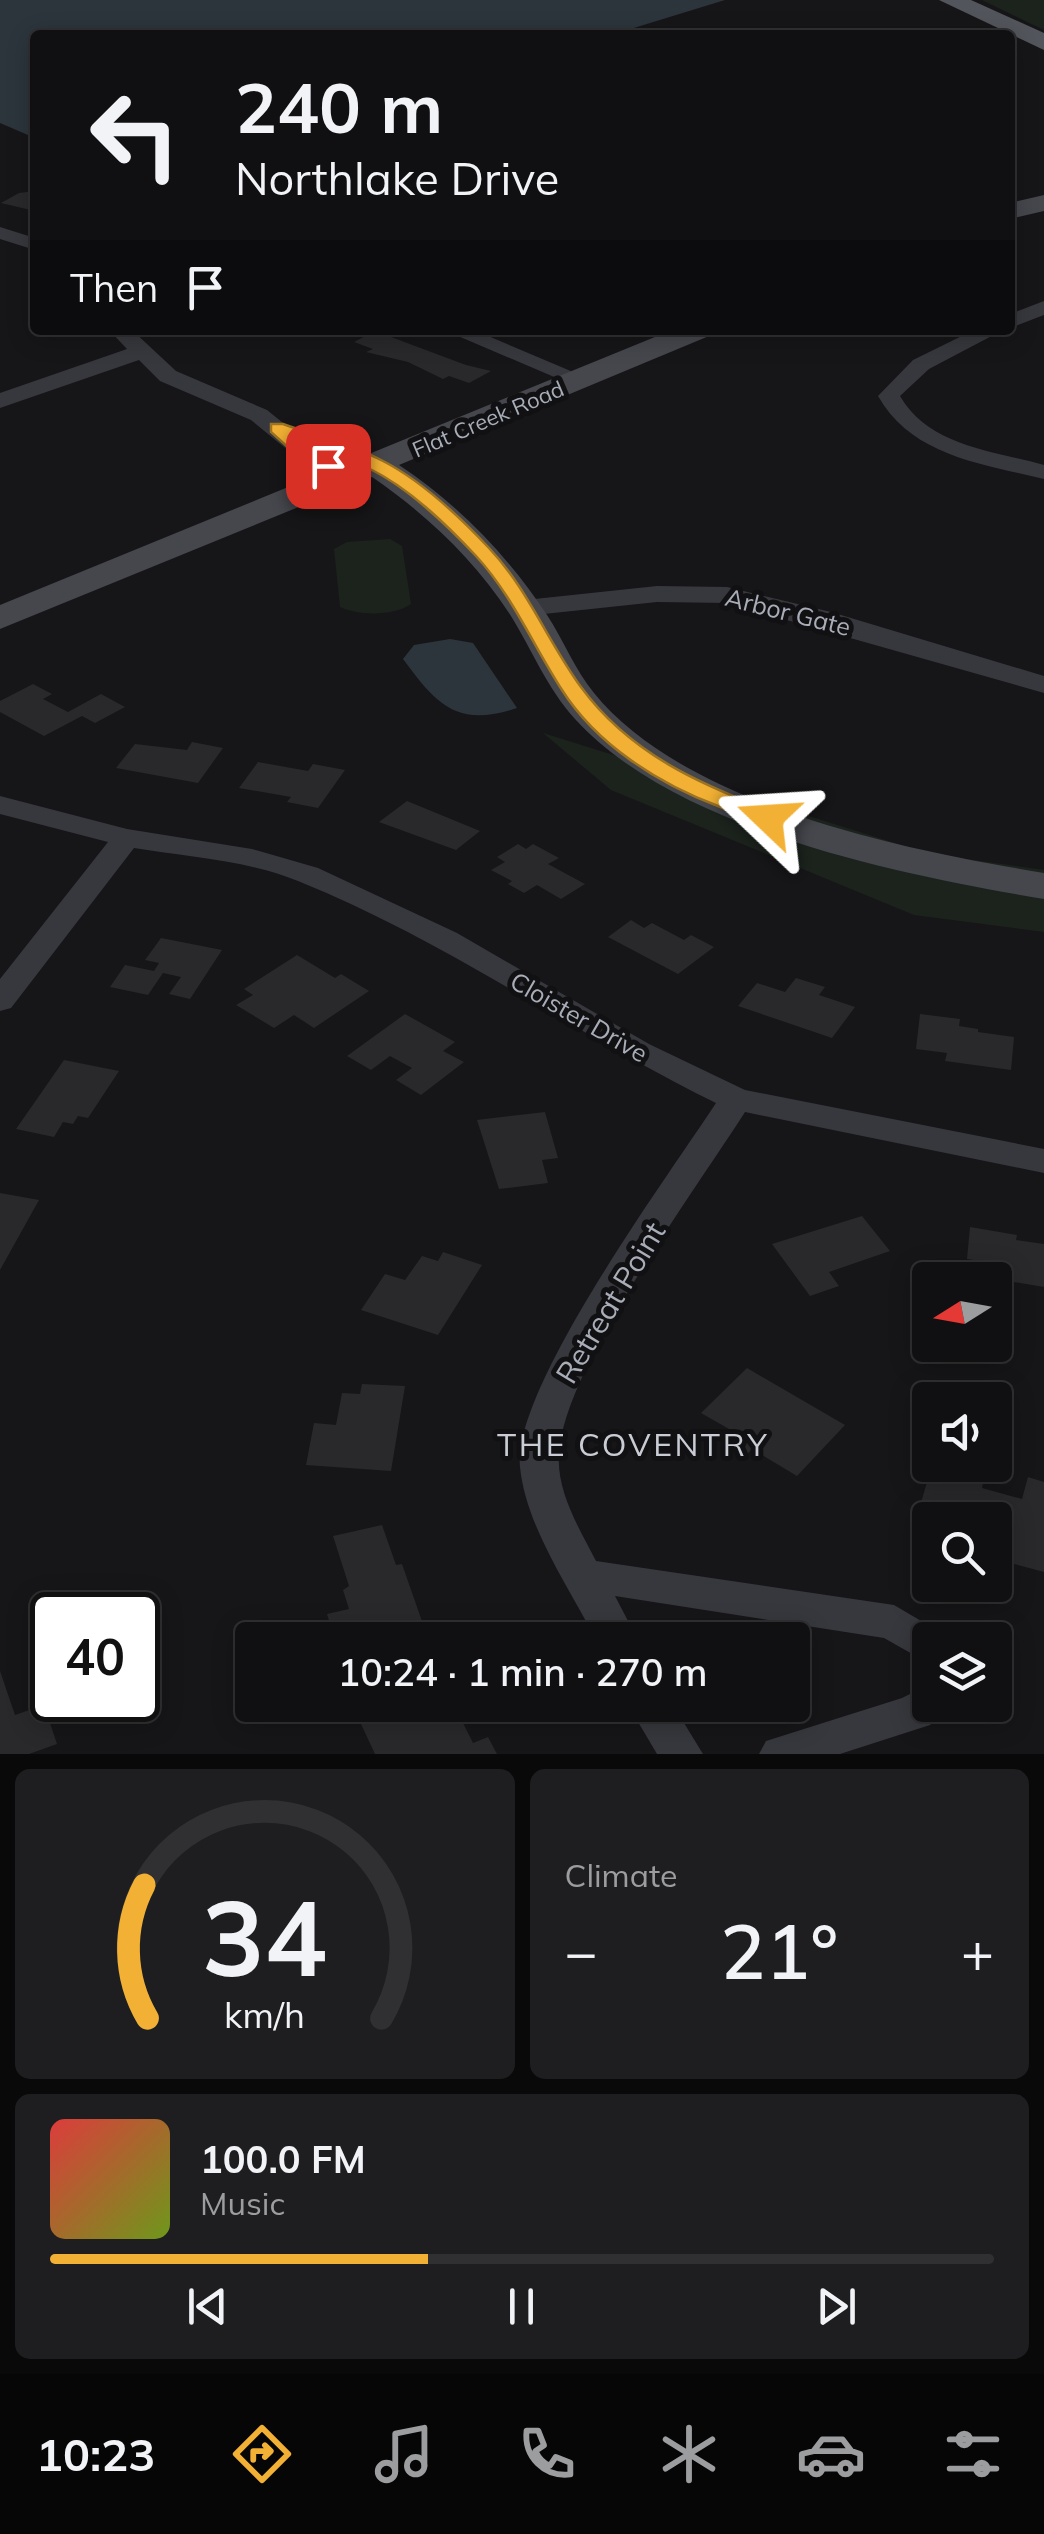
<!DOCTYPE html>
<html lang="en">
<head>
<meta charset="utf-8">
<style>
  :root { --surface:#101012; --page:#1e1e20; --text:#f1f3f6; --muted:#9c9d9f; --line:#303032; --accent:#f2b134 }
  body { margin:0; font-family:Mulish,sans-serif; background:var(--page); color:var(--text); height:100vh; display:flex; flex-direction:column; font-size:38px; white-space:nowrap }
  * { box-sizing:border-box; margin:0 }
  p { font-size:32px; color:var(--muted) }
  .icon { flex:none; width:55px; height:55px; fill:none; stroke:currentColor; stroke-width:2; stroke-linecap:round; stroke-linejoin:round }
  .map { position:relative; height:1754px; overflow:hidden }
  .details { display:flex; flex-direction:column; gap:15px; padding:15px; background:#09090a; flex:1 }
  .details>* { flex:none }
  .hud { position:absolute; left:30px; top:30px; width:985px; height:305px; border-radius:10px; box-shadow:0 5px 25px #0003,0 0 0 2px var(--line); background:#101012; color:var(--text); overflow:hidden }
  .needle { width:65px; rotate:259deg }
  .tools { position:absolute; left:912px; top:1262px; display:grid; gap:20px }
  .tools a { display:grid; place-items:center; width:100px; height:100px; border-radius:10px; background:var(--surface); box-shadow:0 5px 25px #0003,0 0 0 2px var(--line); font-size:50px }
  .speed { position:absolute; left:30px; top:1592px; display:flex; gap:20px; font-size:50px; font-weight:700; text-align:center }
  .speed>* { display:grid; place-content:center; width:130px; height:130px; border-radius:50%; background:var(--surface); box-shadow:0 5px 25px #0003,0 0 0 2px var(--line); line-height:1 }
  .speed .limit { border:5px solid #111; border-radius:15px; background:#fff; color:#111 }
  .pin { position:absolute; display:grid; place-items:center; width:85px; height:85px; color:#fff; margin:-42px; border-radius:20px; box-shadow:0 5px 15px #0006 }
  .me { position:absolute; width:110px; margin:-55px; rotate:290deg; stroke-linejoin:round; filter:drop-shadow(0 0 8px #0008) }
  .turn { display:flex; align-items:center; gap:35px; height:210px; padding:0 40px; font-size:45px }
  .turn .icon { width:130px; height:130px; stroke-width:2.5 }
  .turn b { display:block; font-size:70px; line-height:85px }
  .then { display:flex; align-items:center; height:95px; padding:0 40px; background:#0003; gap:20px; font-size:38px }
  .big { font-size:75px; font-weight:600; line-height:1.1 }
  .details .widget { flex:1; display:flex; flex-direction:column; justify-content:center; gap:15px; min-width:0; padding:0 35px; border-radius:15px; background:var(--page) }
  .details .dial { align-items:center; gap:0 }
  .dial svg { height:260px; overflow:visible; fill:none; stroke:var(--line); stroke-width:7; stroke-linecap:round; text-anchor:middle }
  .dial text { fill:var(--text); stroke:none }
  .song { display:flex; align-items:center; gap:30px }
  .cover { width:120px; height:120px; border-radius:15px; background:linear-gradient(135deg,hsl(0 70% 55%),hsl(80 70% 35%)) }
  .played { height:10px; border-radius:5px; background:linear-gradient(90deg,var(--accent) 40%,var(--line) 40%) }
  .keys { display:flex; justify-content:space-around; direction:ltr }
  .heat { display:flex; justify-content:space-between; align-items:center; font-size:55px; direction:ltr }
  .details .tiles { flex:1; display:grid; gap:15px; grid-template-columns:1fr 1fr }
  .widget:last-child { grid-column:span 2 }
  .trip { position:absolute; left:235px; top:1622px; width:575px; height:100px; border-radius:10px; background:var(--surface); box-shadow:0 5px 25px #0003,0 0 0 2px var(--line); font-weight:600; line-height:100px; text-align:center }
  .dock { display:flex; height:160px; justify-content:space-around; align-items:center; background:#060607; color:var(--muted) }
  .dock .icon { width:70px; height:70px }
  .dock .selected { color:var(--accent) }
  .dock b { font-size:45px; color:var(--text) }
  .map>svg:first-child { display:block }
  .green { fill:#1c231d }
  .water { fill:#2c353c }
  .building { fill:#29292c }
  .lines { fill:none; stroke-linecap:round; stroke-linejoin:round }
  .street { fill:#37383d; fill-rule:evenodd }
  .secondary { fill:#45474d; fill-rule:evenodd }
  .primary { fill:#53555c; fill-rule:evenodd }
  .route { fill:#f2b134; stroke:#9d7322; stroke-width:2.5 }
  .labels { text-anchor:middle; stroke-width:10; stroke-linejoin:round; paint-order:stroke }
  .far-street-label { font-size:22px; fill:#a8adb8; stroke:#111113 }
  .street-label { font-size:25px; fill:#a8adb8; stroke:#111113 }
  .near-street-label { font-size:30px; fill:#a8adb8; stroke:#111113 }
  .near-neighbourhood-label { font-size:32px; letter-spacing:2.5px; fill:#c9ccd4; stroke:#111113 }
</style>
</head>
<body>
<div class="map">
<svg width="1044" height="1754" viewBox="0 0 1044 1754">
  <rect width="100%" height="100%" fill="#161618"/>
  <path class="green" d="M982,0H1044V30Z
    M390,539L402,546L411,604C394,616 359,616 340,607L334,549L347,542Z
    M543,733L930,854L1044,870V932L914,915L611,790Z"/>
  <path class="water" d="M0,0H725L611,35H35V138L0,123Z
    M450,639L473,643L517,708C457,728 437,705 403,659L414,645Z"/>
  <path class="building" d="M35,191V211L1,203L19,193Z
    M375,331L466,365L491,371L469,383L449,376L443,379L408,362L366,352L373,349L354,342Z
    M33,684L52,694L43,699L68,712L101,694L125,707L95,723L82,716L44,736L0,712V701Z
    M192,742L223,748L198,783L116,768L135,744L187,750Z
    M258,762L308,771L313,764L345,770L318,808L287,802L291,797L239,788Z
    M407,801L480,831L456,850L379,822Z
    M518,844L526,849L533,844L559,858L548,864L585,884L561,899L537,885L524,893L508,884L512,881L491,870L505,862L497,857Z
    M631,920L644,928L652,923L684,940L691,935L714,947L678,974L608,937Z
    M161,938L222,950L190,999L169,994L181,977L163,973L148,995L110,987L125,965L154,971L159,963L145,960Z
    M297,955L335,978L341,974L369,991L314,1028L294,1015L274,1028L236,1005L253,995L244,989Z
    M796,978L825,987L819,995L855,1007L832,1038L738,1006L757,983L785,992Z
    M405,1014L455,1042L443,1051L464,1062L421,1095L396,1080L412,1068L390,1056L371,1070L347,1056Z
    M920,1014L960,1019L959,1026L978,1029V1032L1014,1037L1011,1070L945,1061L947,1053L916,1049Z
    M64,1060L119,1071L88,1118L78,1116L73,1124L63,1122L54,1137L16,1129Z
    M545,1112L558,1158L542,1160L548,1183L499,1189L477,1120Z
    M0,1193L39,1200L0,1270Z
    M862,1216L890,1251L829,1272L839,1286L810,1296L772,1244Z
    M970,1227L1017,1235L1016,1240L1044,1244V1287L1002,1280L1003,1275L986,1272L988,1262L967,1259Z
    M443,1252L482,1265L438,1335L361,1310L385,1274L405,1280L422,1256L438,1261Z
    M747,1368L845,1425L797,1476L752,1449L745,1456L725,1444L736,1433L701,1413Z
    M362,1384L405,1386L391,1471L306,1465L314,1423L336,1425L342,1393L360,1394Z
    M932,1465L984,1477L982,1488L1022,1499L1028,1477L1044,1482V1572L995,1559V1520H946L918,1513Z
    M382,1525L396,1565L402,1564L424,1627L371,1640H335L327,1614L349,1609L343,1590L349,1586L333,1536Z
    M0,1671L15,1715L44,1705L57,1744L29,1754H0Z
    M360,1705H454L473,1743L488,1737L497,1754H375L353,1707Z"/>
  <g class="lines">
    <path class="street" d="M0,227L35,238V250L0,239Z
      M1044,301V315L1010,328V314Z
      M109,330H132L176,371L267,410L293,431L310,429L389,465L377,472L311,446L359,476L355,481H339L301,461L251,420L160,381L139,360L0,408V393L127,349Z
      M444,330H474L592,380L581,387L573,385Z
      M974,330H1003L929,369L900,396C929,446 993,451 1044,465V479C982,464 912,456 878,396L913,360Z
      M657,586L727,587L831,612L1044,676V693L727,603L657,602L525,616L512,608L525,600Z
      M0,796L127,829L252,849L318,868L457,933L649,1044L745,1090L1044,1149V1173L745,1112C696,1189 564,1368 559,1453C556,1491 579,1528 596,1561L894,1605L945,1635L948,1640H930V1664L884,1638L615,1596L638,1640H596C569,1587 526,1527 520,1467C512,1388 669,1175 716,1103C575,1034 445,940 298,881C247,860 188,857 134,848L11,1008L0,1011V979L108,842L0,814Z
      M930,1684V1705H950L930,1725L840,1754H759L766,1741L902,1698Z
      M628,1705H673L703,1754H657Z"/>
    <path class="secondary" d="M1044,195V211L1010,219V203Z
      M672,330H713L709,336L399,465C459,505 508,556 547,615C564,641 575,670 594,693C686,806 906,850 1044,873V899C900,875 676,830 575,719C547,688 532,650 511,616C475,560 426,514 372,477L0,629V605Z"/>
    <path class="primary" d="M939,0H971L1044,33V50Z"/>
  </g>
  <path class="route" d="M271,424H283C316,436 353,445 383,461C422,481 459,516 489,548C528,589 548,642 581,687C630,754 701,785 776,813V822C758,827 735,813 718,806C659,784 597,745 562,690C533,645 512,595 476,556C446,524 409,488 370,469C350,459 327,452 306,445L337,466L328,471L302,460L271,432Z"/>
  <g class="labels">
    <g class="far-street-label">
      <text transform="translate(488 419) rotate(-23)" y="8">Flat Creek Road</text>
    </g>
    <g class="street-label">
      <text transform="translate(788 612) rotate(14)" y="9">Arbor Gate</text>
      <text transform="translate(579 1017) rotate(30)" y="9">Cloister Drive</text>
    </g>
    <g class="near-street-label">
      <text transform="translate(611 1303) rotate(-59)" y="10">Retreat Point</text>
    </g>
    <g class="near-neighbourhood-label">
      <text x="633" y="1456">THE COVENTRY</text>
    </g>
  </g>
</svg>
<div class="tools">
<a><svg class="needle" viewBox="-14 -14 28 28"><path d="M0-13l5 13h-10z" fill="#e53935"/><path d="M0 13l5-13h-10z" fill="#9c9d9f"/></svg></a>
<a><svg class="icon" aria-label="sound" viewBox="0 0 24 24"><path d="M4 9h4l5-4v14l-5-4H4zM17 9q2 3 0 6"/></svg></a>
<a><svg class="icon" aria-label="search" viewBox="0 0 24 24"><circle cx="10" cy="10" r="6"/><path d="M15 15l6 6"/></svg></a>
<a><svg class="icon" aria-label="layers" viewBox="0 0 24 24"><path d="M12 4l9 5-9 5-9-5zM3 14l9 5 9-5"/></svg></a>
</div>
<div class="speed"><div class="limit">40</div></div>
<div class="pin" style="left:328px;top:466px;background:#d93025"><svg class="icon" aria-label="arrive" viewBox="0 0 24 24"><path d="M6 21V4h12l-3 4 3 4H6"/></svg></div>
<svg class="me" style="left:768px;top:818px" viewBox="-20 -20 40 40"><path d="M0-17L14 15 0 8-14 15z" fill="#f2b134" stroke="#fff" stroke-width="4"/></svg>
<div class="trip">10:24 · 1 min · 270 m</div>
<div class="hud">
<div class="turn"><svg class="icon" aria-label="left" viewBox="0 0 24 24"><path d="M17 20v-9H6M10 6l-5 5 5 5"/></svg><div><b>240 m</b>Northlake Drive</div></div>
<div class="then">Then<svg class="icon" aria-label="arrive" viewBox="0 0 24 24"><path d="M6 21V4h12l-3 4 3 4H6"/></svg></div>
</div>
</div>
<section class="details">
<div class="tiles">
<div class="widget dial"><svg viewBox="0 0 100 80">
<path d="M14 69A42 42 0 1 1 86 69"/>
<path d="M14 69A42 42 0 0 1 13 28" stroke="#f2b134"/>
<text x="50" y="56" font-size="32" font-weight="700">34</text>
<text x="50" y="72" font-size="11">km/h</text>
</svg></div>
<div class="widget"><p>Climate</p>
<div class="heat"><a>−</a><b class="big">21°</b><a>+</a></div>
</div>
<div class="widget">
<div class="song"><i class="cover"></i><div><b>100.0 FM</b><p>Music</p></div></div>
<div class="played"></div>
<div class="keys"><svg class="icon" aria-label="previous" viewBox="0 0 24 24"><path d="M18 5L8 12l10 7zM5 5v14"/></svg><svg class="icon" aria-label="pause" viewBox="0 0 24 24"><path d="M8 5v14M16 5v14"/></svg><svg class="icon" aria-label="next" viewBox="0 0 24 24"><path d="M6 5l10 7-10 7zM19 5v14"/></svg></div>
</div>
</div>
</section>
<nav class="dock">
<b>10:23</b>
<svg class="icon selected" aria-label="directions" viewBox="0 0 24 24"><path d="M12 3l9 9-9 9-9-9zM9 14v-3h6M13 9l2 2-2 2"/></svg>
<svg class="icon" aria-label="music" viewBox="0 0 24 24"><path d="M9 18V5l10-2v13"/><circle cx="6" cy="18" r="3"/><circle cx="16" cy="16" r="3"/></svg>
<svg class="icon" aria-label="phone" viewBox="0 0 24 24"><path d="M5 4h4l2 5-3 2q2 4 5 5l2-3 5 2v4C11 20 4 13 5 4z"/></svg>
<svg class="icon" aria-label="climate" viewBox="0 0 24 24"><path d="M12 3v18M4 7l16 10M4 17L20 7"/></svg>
<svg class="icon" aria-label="car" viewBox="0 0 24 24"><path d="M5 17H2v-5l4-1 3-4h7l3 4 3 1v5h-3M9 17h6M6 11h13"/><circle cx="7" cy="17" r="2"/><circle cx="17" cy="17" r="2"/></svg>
<svg class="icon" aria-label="filters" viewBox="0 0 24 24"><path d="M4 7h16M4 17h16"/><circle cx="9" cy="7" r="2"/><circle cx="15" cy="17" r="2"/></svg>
</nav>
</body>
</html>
